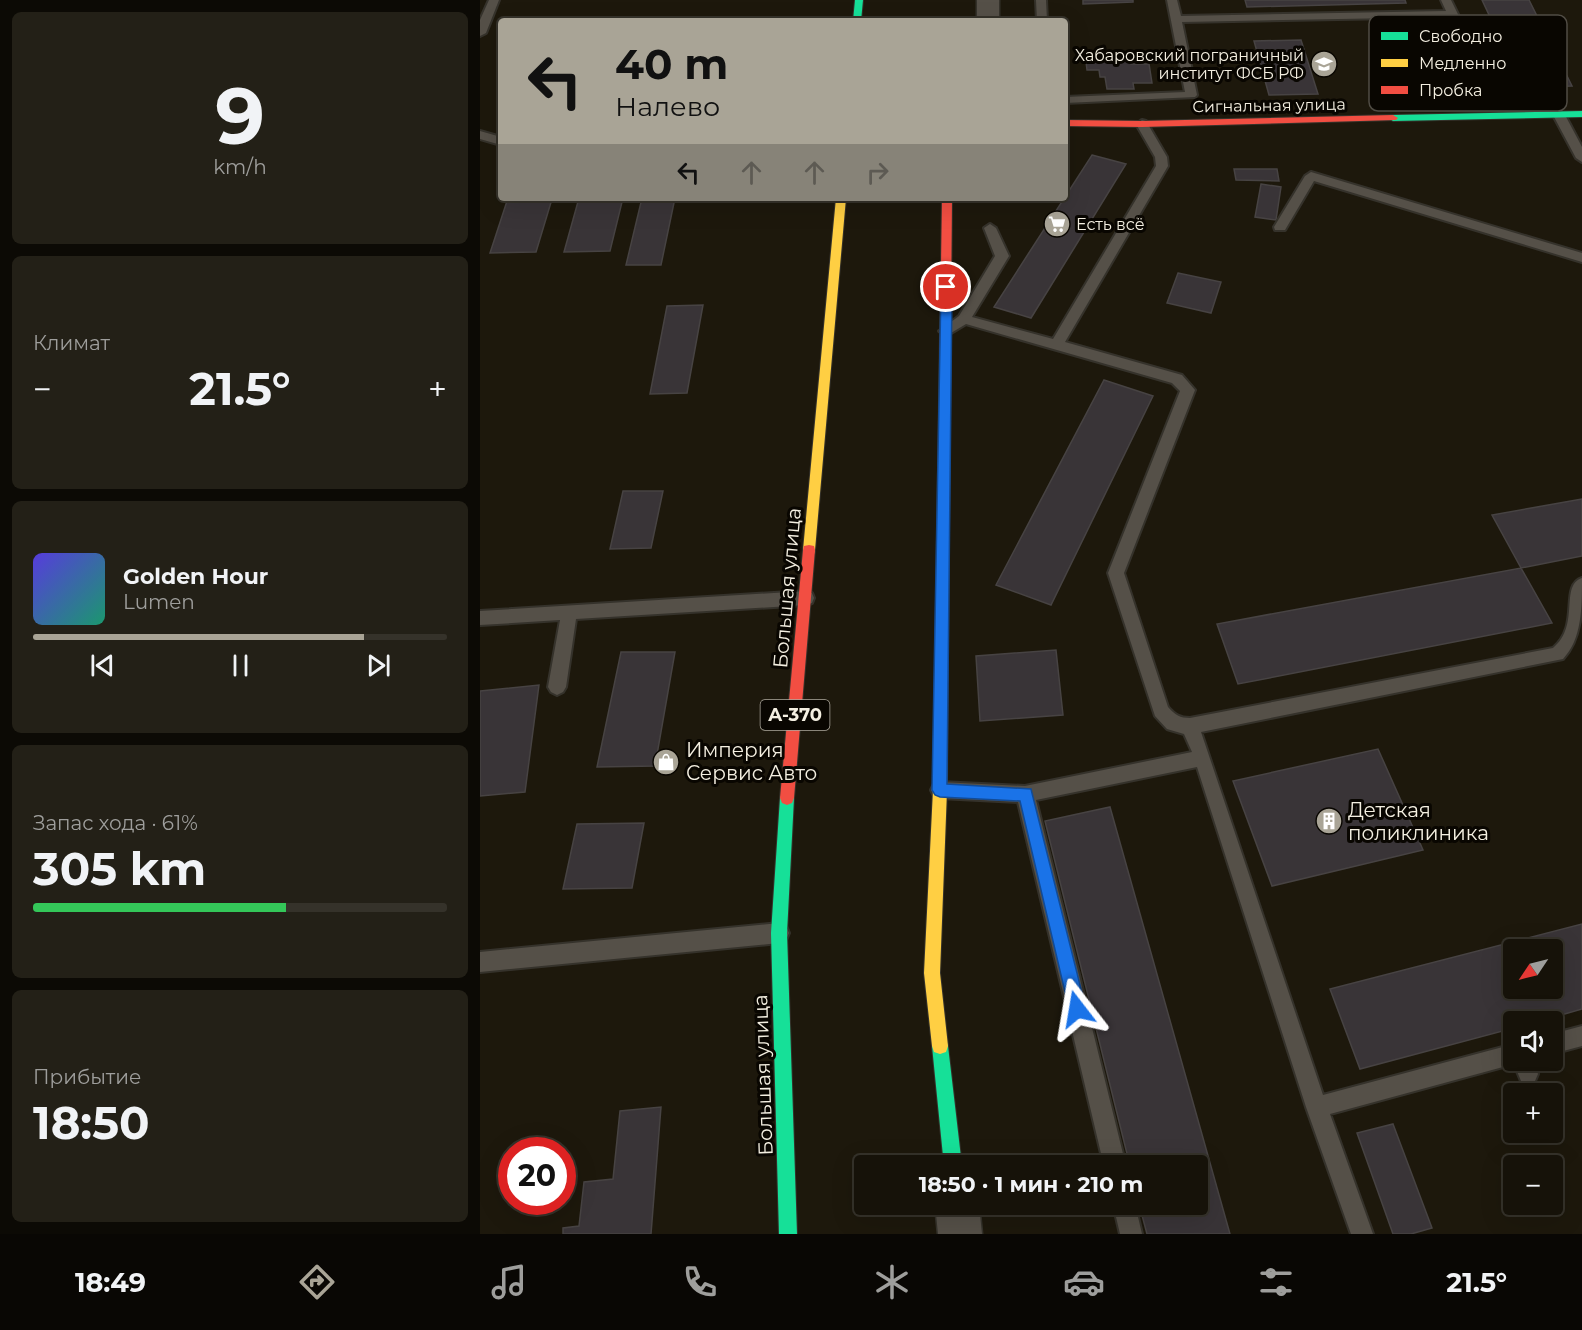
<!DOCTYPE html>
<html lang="ru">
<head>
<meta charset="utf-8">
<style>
  :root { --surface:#161209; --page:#232017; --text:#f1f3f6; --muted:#9e9e9c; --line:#35322a; --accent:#a9a496 }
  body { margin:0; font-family:Montserrat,sans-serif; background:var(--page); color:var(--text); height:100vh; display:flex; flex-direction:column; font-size:22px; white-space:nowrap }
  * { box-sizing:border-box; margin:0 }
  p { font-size:20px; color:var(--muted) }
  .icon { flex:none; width:33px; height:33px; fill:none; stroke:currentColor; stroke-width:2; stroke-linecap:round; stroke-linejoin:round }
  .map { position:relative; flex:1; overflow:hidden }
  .side { display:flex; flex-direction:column; gap:12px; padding:12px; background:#0c0a05; width:480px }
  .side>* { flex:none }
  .hud { position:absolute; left:18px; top:18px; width:570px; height:183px; border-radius:6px; box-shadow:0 6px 24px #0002,0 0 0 2px var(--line); background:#a9a496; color:#111; overflow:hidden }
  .needle { width:39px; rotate:235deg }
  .fabs { position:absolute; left:1023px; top:939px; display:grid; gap:12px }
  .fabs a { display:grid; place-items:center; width:60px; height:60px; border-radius:6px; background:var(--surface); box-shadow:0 6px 24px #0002,0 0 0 2px var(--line); font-size:30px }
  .speed { position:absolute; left:18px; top:1137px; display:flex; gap:12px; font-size:30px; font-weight:700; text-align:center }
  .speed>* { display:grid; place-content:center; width:78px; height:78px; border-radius:50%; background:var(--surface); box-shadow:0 6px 24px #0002,0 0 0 2px var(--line); line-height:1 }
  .speed .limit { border:9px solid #d22; background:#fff; color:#111 }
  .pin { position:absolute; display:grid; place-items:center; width:51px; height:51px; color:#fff; margin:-26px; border:3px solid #fff; border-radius:50%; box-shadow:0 2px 6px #0007 }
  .me { position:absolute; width:66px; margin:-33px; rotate:346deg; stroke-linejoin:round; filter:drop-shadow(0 0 4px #0008) }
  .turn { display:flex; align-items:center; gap:21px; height:126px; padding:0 18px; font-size:27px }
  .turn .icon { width:78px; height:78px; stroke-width:2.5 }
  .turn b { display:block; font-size:42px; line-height:51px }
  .lanes { display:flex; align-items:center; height:57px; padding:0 18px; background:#0003; justify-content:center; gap:30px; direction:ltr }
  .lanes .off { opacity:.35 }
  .big { font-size:45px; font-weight:700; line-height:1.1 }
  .side .card { flex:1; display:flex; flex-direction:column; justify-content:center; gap:9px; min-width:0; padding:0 21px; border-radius:9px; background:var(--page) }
  .side .dial { align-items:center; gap:0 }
  .dial b { font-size:78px; line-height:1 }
  .song { display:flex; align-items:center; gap:18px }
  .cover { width:72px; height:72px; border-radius:9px; background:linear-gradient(135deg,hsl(250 70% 55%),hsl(160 70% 35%)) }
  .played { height:6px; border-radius:3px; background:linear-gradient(90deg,var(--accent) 80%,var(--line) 80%) }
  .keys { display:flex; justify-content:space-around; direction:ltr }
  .heat { display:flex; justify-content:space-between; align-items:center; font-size:33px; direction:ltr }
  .charge { height:9px; border-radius:4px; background:linear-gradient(90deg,#34c759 61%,var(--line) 0) }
  .trip { position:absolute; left:374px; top:1155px; width:354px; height:60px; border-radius:6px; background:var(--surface); box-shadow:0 6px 24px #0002,0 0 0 2px var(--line); font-weight:700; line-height:60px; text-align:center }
  .tab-bar { display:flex; height:96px; justify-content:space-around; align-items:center; background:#090704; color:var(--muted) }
  .tab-bar .icon { width:42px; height:42px }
  .tab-bar .active { color:var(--accent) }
  .tab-bar b { font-size:27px; color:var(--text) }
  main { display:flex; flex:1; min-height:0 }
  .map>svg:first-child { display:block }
  .building { fill:#393437; stroke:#474343; stroke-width:1.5; fill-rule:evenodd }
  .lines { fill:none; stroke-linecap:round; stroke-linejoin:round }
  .lane-casing { stroke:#35322b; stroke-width:4 }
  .street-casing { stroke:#35322b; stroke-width:3 }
  .fast-casing { stroke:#35322b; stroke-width:2 }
  .slow-casing { stroke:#35322b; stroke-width:2 }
  .jam-casing { stroke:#35322b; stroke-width:2 }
  .lane { fill:#555048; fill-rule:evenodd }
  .street { fill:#555048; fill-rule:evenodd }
  .fast { fill:#16e098; fill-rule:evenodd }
  .slow { fill:#ffcf43; fill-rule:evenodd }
  .jam { fill:#f24e42; fill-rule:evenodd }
  .route { fill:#1a73e8; stroke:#114b97; stroke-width:1.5 }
  .labels { text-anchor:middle; stroke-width:6; stroke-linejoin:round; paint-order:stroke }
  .far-poi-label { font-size:16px; fill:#f4efe1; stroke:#090601; text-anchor:end }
  .far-street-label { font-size:16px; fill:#f4efe1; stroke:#090601 }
  .shield { fill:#090601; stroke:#aea99e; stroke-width:1.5 }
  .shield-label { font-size:18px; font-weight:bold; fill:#f4efe1 }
  .street-label { font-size:20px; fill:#f4efe1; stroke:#090601 }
  .poi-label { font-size:20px; fill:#f4efe1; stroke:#090601; text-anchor:start }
  .key { fill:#090601; stroke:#504c44; stroke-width:1.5 }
  .key-label { font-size:16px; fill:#f4efe1 }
</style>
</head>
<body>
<main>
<section class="side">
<div class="card dial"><b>9</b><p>km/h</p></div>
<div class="card"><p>Климат</p>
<div class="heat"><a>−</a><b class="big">21.5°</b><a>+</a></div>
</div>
<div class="card">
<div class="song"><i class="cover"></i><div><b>Golden Hour</b><p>Lumen</p></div></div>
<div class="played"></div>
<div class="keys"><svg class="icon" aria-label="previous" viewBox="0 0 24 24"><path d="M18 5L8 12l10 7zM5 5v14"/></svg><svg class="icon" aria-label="pause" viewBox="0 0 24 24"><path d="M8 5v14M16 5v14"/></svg><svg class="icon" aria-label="next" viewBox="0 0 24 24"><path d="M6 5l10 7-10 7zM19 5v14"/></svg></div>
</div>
<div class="card"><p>Запас хода · 61%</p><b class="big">305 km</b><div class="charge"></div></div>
<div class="card"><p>Прибытие</p><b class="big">18:50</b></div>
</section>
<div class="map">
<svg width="1102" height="1234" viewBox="0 0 1102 1234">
  <rect width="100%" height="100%" fill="#1d180c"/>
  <path class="building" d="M603,0H653V2L603,4Z
    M765,0H925L926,3L767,7Z
    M1002,0H1049L1092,86L1043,87Z
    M262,17H300V21H261Z
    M821,40L838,94L789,95L774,41Z
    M637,52L638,58H650L651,64H669L672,83H653L654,89H627L625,77H620L619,70H607L605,53Z
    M612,155L646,164L551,318L514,307Z
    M754,169H797L799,181L756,180Z
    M781,184L801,187L796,220L775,217Z
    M28,198H99L72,199L56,252L10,253Z
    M99,198H143L130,251L84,252Z
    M162,198H195L181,265H146Z
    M698,273L741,282L731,313L687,303Z
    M223,305L207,393L170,394L187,306Z
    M624,380L673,396L571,605L516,585Z
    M143,491H183L171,548L130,549Z
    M1102,499V556L1041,568L1012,515Z
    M1041,568L1072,623L758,684L737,624Z
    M576,650L583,715L500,721L496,656Z
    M141,652H195L175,766L117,767Z
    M59,685L45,792L0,796V691Z
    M898,749L943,850L792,886L753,781Z
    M630,807L750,1234H667L659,1204H717V1166H650L565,821Z
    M164,823L152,888L83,889L97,824Z
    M1102,924V1009L1057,1022H1034V1028L880,1069L850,989ZM1034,950H1072V988H1034Z
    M181,1107L171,1234H83V1228L99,1226L104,1182L133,1179L140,1111Z
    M913,1124L952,1228L931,1234H913L877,1133Z"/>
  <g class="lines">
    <defs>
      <path id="lane" d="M9,0H19L6,33L0,36V20Z
        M556,0H566L567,21H557Z
        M687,0H697L701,16L966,11L961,0H971L1012,84L1006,87L1000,84L969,17L702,22L717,95L715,97L585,103V97L705,92Z
        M1079,111L1085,115L1102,147V162L1096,158L1073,115Z
        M662,120L666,121L687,157L688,166L585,342L702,375L715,390L644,573L688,707C695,715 700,718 710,718L1073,648C1101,625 1079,586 1102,578C1102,608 1102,639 1083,659L721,732L843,1095L1034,1044V1060H1053L1058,1074L1055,1081L1048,1084L1041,1081L1034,1064L850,1114L893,1234H871L826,1107L717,767L556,800L646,1166H624L538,802L460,798L454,796L451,790L454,784L460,782L545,786L712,752L704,734L687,729L675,716L628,573L700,391L692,383L486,324L466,336L459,331L479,316L515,256L504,228L510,224L516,228L529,256L492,317L573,339L676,166L675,157L656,124Z
        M0,131L21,137V145L0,139Z
        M831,172L1102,253V262L834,181L805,230H795L794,227L825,176Z
        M326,591L332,593L334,598L332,603L326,605L96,619L86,687L83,692L77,695L71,692L68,687L80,620L0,625V611Z
        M299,923L306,926L309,933L306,940L299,943L0,972V952Z
        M1102,1026V1046L1072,1054V1034Z
        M633,1204H655L662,1234H640Z"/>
      <path id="street" d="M497,0H519V21H497Z
        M455,1204H499L502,1234H458Z"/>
      <path id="fast" d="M375,0H383L381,21H373Z
        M1102,111V117L913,121L908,118L913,115Z
        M307,791L312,793L314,798L307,933L317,1234H299L291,933L300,798L302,793Z
        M460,1038L466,1040L468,1046L482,1166H464L452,1046L454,1040Z"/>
      <path id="slow" d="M356,198H366L335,550L334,554H324L323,550Z
        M463,530L469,535L467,790L460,973L468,1046L466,1052L460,1054L454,1052L452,1046L444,973L453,790L457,535Z"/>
      <path id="jam" d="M913,115L918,118L916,120L662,127L585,126V120L662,121Z
        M462,198H472L469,535L463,540L457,535Z
        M329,545L334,546L335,550L314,798L312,803L307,805L302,803L300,798L323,550L324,546Z"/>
    </defs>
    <use href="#lane" class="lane-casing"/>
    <use href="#street" class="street-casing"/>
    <use href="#fast" class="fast-casing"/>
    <use href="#slow" class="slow-casing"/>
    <use href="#jam" class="jam-casing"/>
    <use href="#lane" class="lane"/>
    <use href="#street" class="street"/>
    <use href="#fast" class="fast"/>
    <use href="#slow" class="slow"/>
    <use href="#jam" class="jam"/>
  </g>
  <path class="route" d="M466,283L472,287L467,784L551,789L606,1009L603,1015L597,1018L592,1015L589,1009L540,801L460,797L455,795L452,790L461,287Z"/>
  <defs>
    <symbol id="university-disc" viewBox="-11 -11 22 22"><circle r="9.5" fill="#a9a496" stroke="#090601"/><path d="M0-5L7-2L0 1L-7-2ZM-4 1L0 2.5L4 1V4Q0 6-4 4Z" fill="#fff"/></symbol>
    <symbol id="supermarket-disc" viewBox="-11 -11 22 22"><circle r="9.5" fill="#a9a496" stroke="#090601"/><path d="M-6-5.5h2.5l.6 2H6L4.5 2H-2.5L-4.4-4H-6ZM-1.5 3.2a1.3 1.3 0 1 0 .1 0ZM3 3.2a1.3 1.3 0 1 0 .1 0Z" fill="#fff"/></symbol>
    <symbol id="shop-disc" viewBox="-11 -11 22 22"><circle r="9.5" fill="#a9a496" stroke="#090601"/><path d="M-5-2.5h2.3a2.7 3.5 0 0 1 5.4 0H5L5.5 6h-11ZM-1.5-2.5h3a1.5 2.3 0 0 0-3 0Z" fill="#fff"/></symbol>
    <symbol id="building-disc" viewBox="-11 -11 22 22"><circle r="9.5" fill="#a9a496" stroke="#090601"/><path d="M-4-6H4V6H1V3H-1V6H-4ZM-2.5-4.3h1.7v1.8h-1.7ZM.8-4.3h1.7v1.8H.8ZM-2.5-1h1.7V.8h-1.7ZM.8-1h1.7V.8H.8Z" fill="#fff"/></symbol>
  </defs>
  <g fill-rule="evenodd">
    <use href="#university-disc" x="829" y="49" width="30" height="30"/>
    <use href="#supermarket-disc" x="562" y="209" width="30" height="30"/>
    <use href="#shop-disc" x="171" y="747" width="30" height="30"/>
    <use href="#building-disc" x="834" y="806" width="30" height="30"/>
  </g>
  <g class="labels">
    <g class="far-poi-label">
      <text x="824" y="61">Хабаровский пограничный<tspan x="824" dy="18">институт ФСБ РФ</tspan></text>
      <text x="596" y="230" text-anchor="start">Есть всё</text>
    </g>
    <g class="far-street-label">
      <text transform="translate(789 105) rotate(-1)" y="6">Сигнальная улица</text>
    </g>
    <rect class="shield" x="280.5" y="700" width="69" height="30" rx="4.5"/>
    <g class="shield-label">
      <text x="315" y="721">А-370</text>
    </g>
    <g class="street-label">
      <text transform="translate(307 588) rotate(-85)" y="7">Большая улица</text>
      <text transform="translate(283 1075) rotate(-92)" y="7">Большая улица</text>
    </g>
    <g class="poi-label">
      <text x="206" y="757">Империя<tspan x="206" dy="23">Сервис Авто</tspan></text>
      <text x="868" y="817">Детская<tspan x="868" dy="23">поликлиника</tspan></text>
    </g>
  </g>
  <rect x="889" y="15" width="198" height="96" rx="9" class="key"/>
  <rect x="901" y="32" width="27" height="8" fill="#16e098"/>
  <rect x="901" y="59" width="27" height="8" fill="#ffcf43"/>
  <rect x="901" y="86" width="27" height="8" fill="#f24e42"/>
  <g class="key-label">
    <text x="939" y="42">Свободно</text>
    <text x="939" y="69">Медленно</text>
    <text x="939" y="96">Пробка</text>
  </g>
</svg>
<div class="fabs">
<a><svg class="needle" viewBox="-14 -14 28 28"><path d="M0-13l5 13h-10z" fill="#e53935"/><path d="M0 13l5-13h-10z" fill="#9e9e9c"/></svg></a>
<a><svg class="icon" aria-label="sound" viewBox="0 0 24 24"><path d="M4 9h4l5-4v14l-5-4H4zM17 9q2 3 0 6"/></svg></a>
<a>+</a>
<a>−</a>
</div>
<div class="speed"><div class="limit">20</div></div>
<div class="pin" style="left:466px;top:287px;background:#d93025"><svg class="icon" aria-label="arrive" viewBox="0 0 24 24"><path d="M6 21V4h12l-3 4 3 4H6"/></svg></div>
<svg class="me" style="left:597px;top:1009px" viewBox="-20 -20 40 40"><path d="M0-17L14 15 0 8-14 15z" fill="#1a73e8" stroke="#fff" stroke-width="4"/></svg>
<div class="trip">18:50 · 1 мин · 210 m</div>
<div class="hud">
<div class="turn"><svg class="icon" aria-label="left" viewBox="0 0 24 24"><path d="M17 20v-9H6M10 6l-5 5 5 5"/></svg><div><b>40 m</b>Налево</div></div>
<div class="lanes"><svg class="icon" aria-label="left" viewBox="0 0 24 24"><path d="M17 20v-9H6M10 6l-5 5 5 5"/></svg><svg class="icon off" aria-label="ahead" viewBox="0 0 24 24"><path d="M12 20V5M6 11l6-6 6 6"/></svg><svg class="icon off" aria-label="ahead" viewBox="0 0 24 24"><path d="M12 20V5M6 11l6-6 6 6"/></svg><svg class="icon off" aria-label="right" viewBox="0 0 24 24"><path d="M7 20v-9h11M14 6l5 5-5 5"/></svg></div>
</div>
</div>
</main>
<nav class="tab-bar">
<b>18:49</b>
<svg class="icon active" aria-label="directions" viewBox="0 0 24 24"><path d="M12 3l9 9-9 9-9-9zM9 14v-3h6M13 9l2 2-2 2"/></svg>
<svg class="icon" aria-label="music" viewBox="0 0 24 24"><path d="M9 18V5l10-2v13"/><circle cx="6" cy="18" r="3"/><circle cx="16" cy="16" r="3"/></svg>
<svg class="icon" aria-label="phone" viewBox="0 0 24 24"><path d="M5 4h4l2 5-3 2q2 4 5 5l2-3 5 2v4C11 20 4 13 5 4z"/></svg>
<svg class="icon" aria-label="climate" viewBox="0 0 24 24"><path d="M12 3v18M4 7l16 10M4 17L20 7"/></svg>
<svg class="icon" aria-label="car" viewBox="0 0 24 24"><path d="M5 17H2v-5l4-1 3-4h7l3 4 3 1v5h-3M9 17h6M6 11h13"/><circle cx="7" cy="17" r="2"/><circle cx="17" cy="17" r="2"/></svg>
<svg class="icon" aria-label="filters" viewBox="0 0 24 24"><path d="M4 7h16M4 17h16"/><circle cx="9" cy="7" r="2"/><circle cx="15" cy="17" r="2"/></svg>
<b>21.5°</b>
</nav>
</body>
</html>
